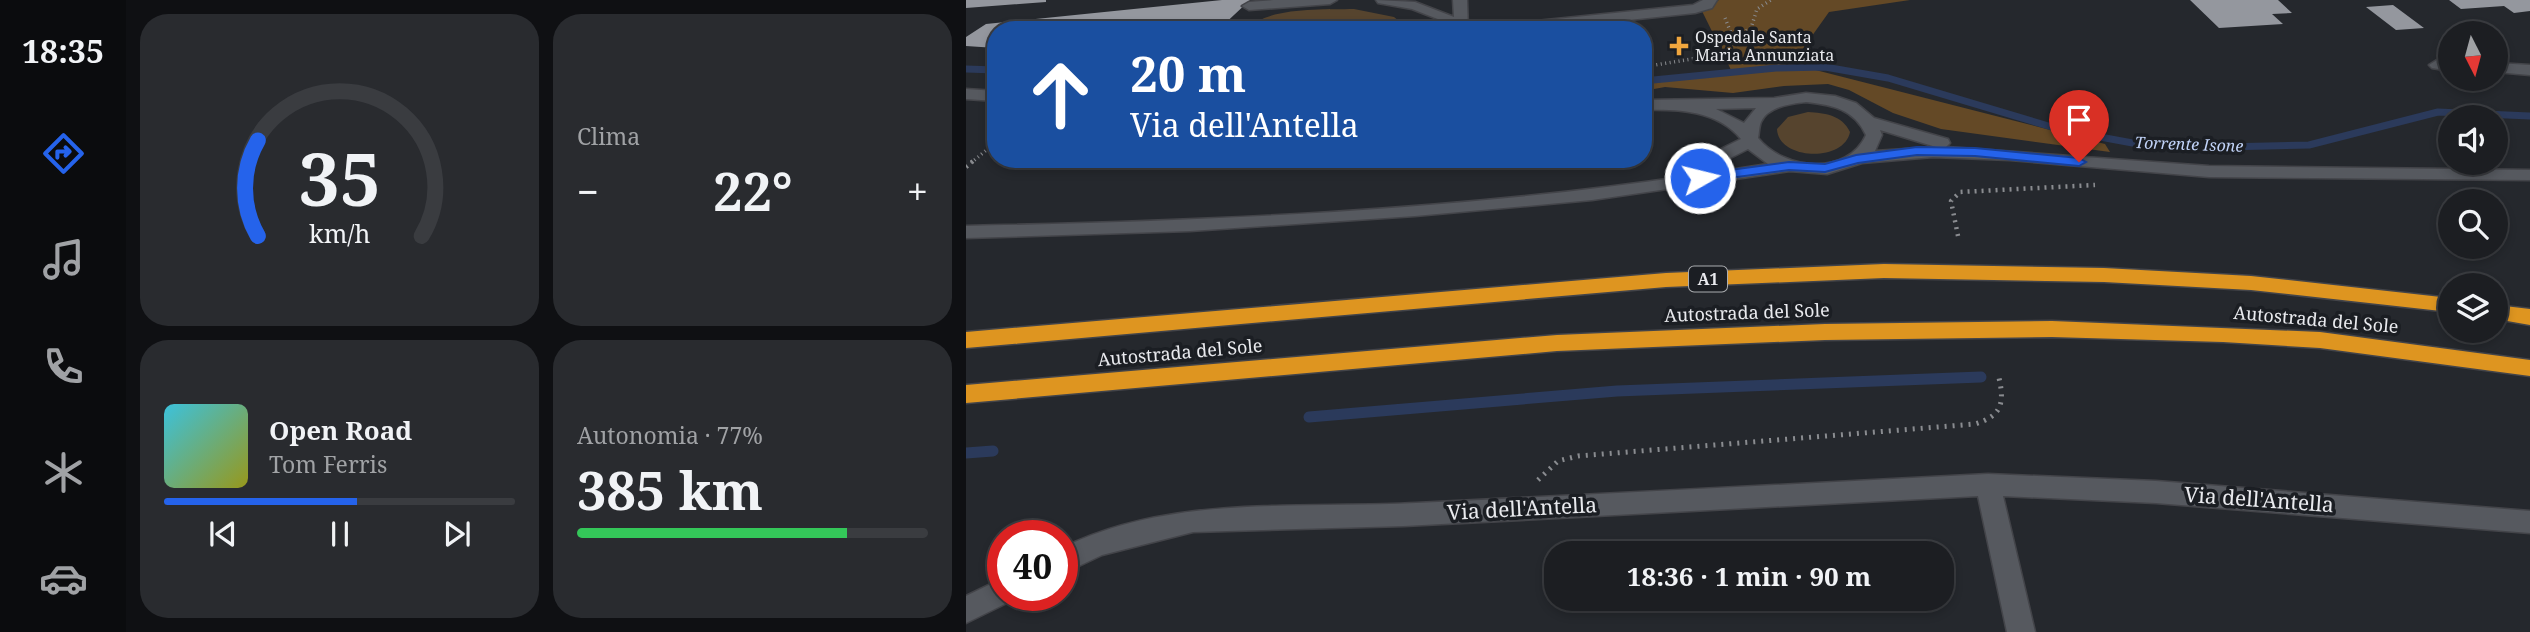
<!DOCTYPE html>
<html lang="it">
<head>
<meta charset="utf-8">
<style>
  :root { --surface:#1c1e22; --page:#292b2f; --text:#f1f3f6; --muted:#a0a2a5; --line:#3a3c40; --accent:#2563eb }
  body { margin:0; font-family:"Noto Serif",serif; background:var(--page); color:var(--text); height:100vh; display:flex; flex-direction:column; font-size:26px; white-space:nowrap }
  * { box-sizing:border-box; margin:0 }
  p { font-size:23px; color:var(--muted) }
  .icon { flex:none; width:38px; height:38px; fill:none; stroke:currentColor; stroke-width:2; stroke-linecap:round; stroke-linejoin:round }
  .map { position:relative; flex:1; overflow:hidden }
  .details { display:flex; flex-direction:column; gap:14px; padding:14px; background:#0f1013; width:840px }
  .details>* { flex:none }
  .guide { position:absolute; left:21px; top:21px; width:665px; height:147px; border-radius:28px; box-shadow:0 4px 10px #0003,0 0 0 2px var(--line); background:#1a4fa0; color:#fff; overflow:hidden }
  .needle { width:46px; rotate:174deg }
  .tools { position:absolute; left:1472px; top:21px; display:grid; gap:14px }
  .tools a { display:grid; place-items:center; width:70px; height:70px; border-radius:50%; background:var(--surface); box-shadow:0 4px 10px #0003,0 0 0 2px var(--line); font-size:35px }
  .speed { position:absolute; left:21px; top:520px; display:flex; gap:14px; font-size:35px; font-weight:700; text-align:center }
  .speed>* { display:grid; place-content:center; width:91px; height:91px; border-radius:50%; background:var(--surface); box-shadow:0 4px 10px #0003,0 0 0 2px var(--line); line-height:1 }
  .speed .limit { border:10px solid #d22; background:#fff; color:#111 }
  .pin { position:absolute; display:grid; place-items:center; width:60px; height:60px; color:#fff; margin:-72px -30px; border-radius:50% 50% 50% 0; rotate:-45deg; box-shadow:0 0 7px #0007 }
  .pin .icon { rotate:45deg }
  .me { position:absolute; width:77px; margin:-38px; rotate:82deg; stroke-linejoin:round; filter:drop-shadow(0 0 5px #0008) }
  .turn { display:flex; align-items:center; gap:24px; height:147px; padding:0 28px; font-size:32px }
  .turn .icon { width:91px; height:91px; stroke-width:2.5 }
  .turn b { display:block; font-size:49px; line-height:60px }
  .big { font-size:52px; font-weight:700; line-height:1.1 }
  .details .tile { flex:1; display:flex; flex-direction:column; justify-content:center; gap:10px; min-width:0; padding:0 24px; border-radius:28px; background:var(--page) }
  .details .dial { align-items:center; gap:0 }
  .dial svg { height:182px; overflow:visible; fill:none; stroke:var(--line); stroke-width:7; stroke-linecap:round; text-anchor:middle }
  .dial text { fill:var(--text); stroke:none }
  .song { display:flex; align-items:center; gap:21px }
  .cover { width:84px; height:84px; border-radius:10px; background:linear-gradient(135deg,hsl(190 70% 55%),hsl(60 70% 35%)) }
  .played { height:7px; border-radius:4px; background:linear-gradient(90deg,var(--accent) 55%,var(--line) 55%) }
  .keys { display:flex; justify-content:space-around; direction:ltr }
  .heat { display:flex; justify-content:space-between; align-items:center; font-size:38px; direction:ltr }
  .charge { height:10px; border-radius:5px; background:linear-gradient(90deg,#34c759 77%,var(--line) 0) }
  .details .tiles { flex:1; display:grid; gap:14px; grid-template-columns:repeat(2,1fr) }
  .trip { position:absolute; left:578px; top:541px; width:410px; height:70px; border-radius:28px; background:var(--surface); box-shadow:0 4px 10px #0003,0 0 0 2px var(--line); font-weight:700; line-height:70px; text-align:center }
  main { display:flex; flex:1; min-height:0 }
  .dock { display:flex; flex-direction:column; width:126px; justify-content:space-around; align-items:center; background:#0b0c0e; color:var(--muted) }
  .dock .icon { width:49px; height:49px }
  .dock .on { color:var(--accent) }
  .dock b { font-size:32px; color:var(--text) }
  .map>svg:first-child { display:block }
  .green { fill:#56442e }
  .forest { fill:#644926 }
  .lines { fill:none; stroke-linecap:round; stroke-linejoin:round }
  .stream-far1 { stroke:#2b3a5b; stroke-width:7 }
  .stream { stroke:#2b3a5b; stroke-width:11 }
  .building { fill:#94979e }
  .minor-casing { stroke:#434449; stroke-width:3 }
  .highway-casing { stroke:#434449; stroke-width:3 }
  .path-far2 { stroke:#8a8c90; stroke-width:3.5; stroke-dasharray:1 3.5; stroke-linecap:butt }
  .path-far1 { stroke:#8a8c90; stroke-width:4.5; stroke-dasharray:2 5; stroke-linecap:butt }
  .path { stroke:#8a8c90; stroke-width:5; stroke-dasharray:2 6; stroke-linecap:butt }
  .minor { fill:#56595f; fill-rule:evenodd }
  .highway { fill:#de9520; fill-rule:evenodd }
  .route { fill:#2563eb; stroke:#184099; stroke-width:2 }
  .poi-dot { fill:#f0a63e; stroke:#1b1e23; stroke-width:2.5 }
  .labels { text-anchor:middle; stroke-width:7; stroke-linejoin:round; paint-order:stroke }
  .far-poi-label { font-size:16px; fill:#e9eaee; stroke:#1b1e23; text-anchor:start }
  .far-water-label { font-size:16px; font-style:italic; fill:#c1d3f8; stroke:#1b1e23 }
  .shield { fill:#1b1e23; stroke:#abadb1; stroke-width:2 }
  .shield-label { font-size:16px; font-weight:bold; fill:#e9eaee }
  .street-label { font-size:18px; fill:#e9eaee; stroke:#1b1e23 }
  .near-street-label { font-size:21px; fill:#e9eaee; stroke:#1b1e23 }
</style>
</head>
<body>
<main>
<nav class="dock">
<b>18:35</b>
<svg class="icon on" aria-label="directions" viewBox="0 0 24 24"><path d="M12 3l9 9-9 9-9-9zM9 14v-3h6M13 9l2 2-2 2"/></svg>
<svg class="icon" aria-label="music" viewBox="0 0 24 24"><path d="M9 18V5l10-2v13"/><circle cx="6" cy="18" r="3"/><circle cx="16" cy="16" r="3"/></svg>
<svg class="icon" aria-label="phone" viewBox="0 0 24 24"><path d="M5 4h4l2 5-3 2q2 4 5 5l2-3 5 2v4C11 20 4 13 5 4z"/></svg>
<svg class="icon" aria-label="climate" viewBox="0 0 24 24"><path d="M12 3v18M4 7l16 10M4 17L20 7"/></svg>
<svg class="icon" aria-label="car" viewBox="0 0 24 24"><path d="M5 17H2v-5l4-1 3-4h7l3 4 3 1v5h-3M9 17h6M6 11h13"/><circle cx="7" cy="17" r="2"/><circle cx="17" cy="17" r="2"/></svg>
</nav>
<section class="details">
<div class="tiles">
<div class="tile dial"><svg viewBox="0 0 100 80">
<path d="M14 69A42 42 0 1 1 86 69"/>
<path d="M14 69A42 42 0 0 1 14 27" stroke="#2563eb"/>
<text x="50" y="56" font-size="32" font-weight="700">35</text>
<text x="50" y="72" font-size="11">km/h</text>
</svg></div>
<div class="tile"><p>Clima</p>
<div class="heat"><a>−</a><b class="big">22°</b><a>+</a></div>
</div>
<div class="tile">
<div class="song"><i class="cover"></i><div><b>Open Road</b><p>Tom Ferris</p></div></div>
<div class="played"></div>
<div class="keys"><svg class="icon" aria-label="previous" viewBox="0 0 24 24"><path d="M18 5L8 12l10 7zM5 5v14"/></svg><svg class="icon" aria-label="pause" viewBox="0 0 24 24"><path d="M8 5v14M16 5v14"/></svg><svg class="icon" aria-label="next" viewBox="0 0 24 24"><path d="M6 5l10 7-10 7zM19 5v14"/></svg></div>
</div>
<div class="tile"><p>Autonomia · 77%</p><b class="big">385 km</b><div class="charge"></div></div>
</div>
</section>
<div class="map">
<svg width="1564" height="632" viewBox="0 0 1564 632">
  <rect width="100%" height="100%" fill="#25282d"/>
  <path class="green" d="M388,9L428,17L444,30H279C304,6 355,10 388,9Z
    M842,112C859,113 876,115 884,132C878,163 812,160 811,129L822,117Z"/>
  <path class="forest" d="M753,0H944L863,12L826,64L1139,144L1144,152L975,129L927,113L883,90L862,84L818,86L767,93L699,87L677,91V81L765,70L735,9Z"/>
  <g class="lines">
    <path class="stream-far1" d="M0,69L30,70
      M677,81L810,68L859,67L922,78L1096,130L1172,144L1258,147L1343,145L1472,112L1564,116"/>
    <path class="stream" d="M343,417L651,391L1015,377
      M0,453L27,451"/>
  </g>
  <path class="building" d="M0,0H80V2L0,8Z
    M256,0H284L252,30H30V48L0,46V37L20,24Z
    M1224,0H1312L1326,13L1306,14L1317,24L1253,28Z
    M1483,0H1564V11L1548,13L1538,6L1495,9Z
    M1427,5L1458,28L1430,30L1400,7Z"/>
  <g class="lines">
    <defs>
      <path id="minor" d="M308,0H371L364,4L283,10L276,6L283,2Z
        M410,0L449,2L488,17L487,0H501L502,30H488V21L482,23L446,9L412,3Z
        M737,0H751L746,8L729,13L567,30H515L522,26L727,5Z
        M1471,60L1484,61V71L1466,68L1463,65Z
        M1530,63L1564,65V75L1530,72Z
        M0,89L30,91V101L0,99Z
        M840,93L869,96L890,103L908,118L982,139L984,143L980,147L1243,166L1564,170V180L1243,177L1044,160L967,157L896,163L861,174L824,171L626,200L449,216L224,231L0,238V226C241,221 484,211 722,176L715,171L718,167L775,139C751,110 712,109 677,110V100L808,98ZM840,102C867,105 888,109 900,135C881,177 818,170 792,138C793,134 793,126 795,122C802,106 825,104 840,102ZM790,108L778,123L750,109ZM914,130L970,147H971L909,151L916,135ZM782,149L802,164L731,175Z
        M1022,474L1190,481L1564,511V533L1190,503L1037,496L1069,632H1041L1012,496L438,526L227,532L136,555L96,574V548C205,494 333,509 450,503C641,494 831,484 1022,474Z
        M37,578V595H49L47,600L0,623V596Z"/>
      <path id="highway" d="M918,264L1138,268L1285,276L1484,298V312L1285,290L1138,282L918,278L700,287L0,348V332L700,273Z
        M1530,305L1564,309V325L1530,319Z
        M1086,321L1354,332L1564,360V376L1354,348L1257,342L1086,337L859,340L591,351L0,403V385L591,335L859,324Z"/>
    </defs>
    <use href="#minor" class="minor-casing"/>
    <use href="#highway" class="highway-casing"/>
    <path class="path-far2" d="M759,18L767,38
      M677,67L762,53L767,38L785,28L791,9L805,0
      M5,163L30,142"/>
    <path class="path-far1" d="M0,167L7,161
      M992,236L985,201L994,192L1129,185"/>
    <path class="path" d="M572,480L592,461L612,456L1009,424C1035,416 1039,404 1033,378"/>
    <use href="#minor" class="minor"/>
    <use href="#highway" class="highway"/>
  </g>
  <path class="route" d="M951,147L1009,148L1113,158L1120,162L1113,166L1009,156L951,155L892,163L859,172L823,170L734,182L727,178L734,174L823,162L859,164L890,155Z"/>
  <path class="poi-dot" d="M709.5 35.5h7v7h7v7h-7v7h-7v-7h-7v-7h7z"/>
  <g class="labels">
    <g class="far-poi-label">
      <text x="729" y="43">Ospedale Santa<tspan x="729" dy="18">Maria Annunziata</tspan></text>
    </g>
    <g class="far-water-label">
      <text transform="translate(1223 144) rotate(2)" y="6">Torrente Isone</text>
    </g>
    <rect class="shield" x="723" y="266.5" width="38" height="25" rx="5"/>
    <g class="shield-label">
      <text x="742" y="285">A1</text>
    </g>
    <g class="street-label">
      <text transform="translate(781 313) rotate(-2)" y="6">Autostrada del Sole</text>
      <text transform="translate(1350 320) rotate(5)" y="6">Autostrada del Sole</text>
      <text transform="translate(214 353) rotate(-5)" y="6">Autostrada del Sole</text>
    </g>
    <g class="near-street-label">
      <text transform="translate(1293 500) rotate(4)" y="7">Via dell'Antella</text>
      <text transform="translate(556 509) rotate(-3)" y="7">Via dell'Antella</text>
    </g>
  </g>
</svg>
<div class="tools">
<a><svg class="needle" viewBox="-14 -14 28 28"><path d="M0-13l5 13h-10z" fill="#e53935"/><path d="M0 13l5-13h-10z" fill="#a0a2a5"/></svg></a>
<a><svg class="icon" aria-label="sound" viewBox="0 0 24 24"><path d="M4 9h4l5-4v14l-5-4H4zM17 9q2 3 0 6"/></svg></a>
<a><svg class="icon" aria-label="search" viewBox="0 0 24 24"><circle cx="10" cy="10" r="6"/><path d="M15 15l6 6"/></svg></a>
<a><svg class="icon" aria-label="layers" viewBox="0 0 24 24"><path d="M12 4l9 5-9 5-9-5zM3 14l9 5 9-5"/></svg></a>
</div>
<div class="speed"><div class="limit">40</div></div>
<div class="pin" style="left:1113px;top:162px;background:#d93025"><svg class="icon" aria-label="arrive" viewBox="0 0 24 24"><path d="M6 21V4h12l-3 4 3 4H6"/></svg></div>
<svg class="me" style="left:734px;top:178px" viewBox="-20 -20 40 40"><circle r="17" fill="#2563eb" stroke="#fff" stroke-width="3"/><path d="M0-11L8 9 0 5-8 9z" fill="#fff"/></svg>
<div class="trip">18:36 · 1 min · 90 m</div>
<div class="guide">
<div class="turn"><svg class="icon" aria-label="ahead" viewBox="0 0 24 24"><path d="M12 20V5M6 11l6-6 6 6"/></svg><div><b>20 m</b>Via dell'Antella</div></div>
</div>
</div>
</main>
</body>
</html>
